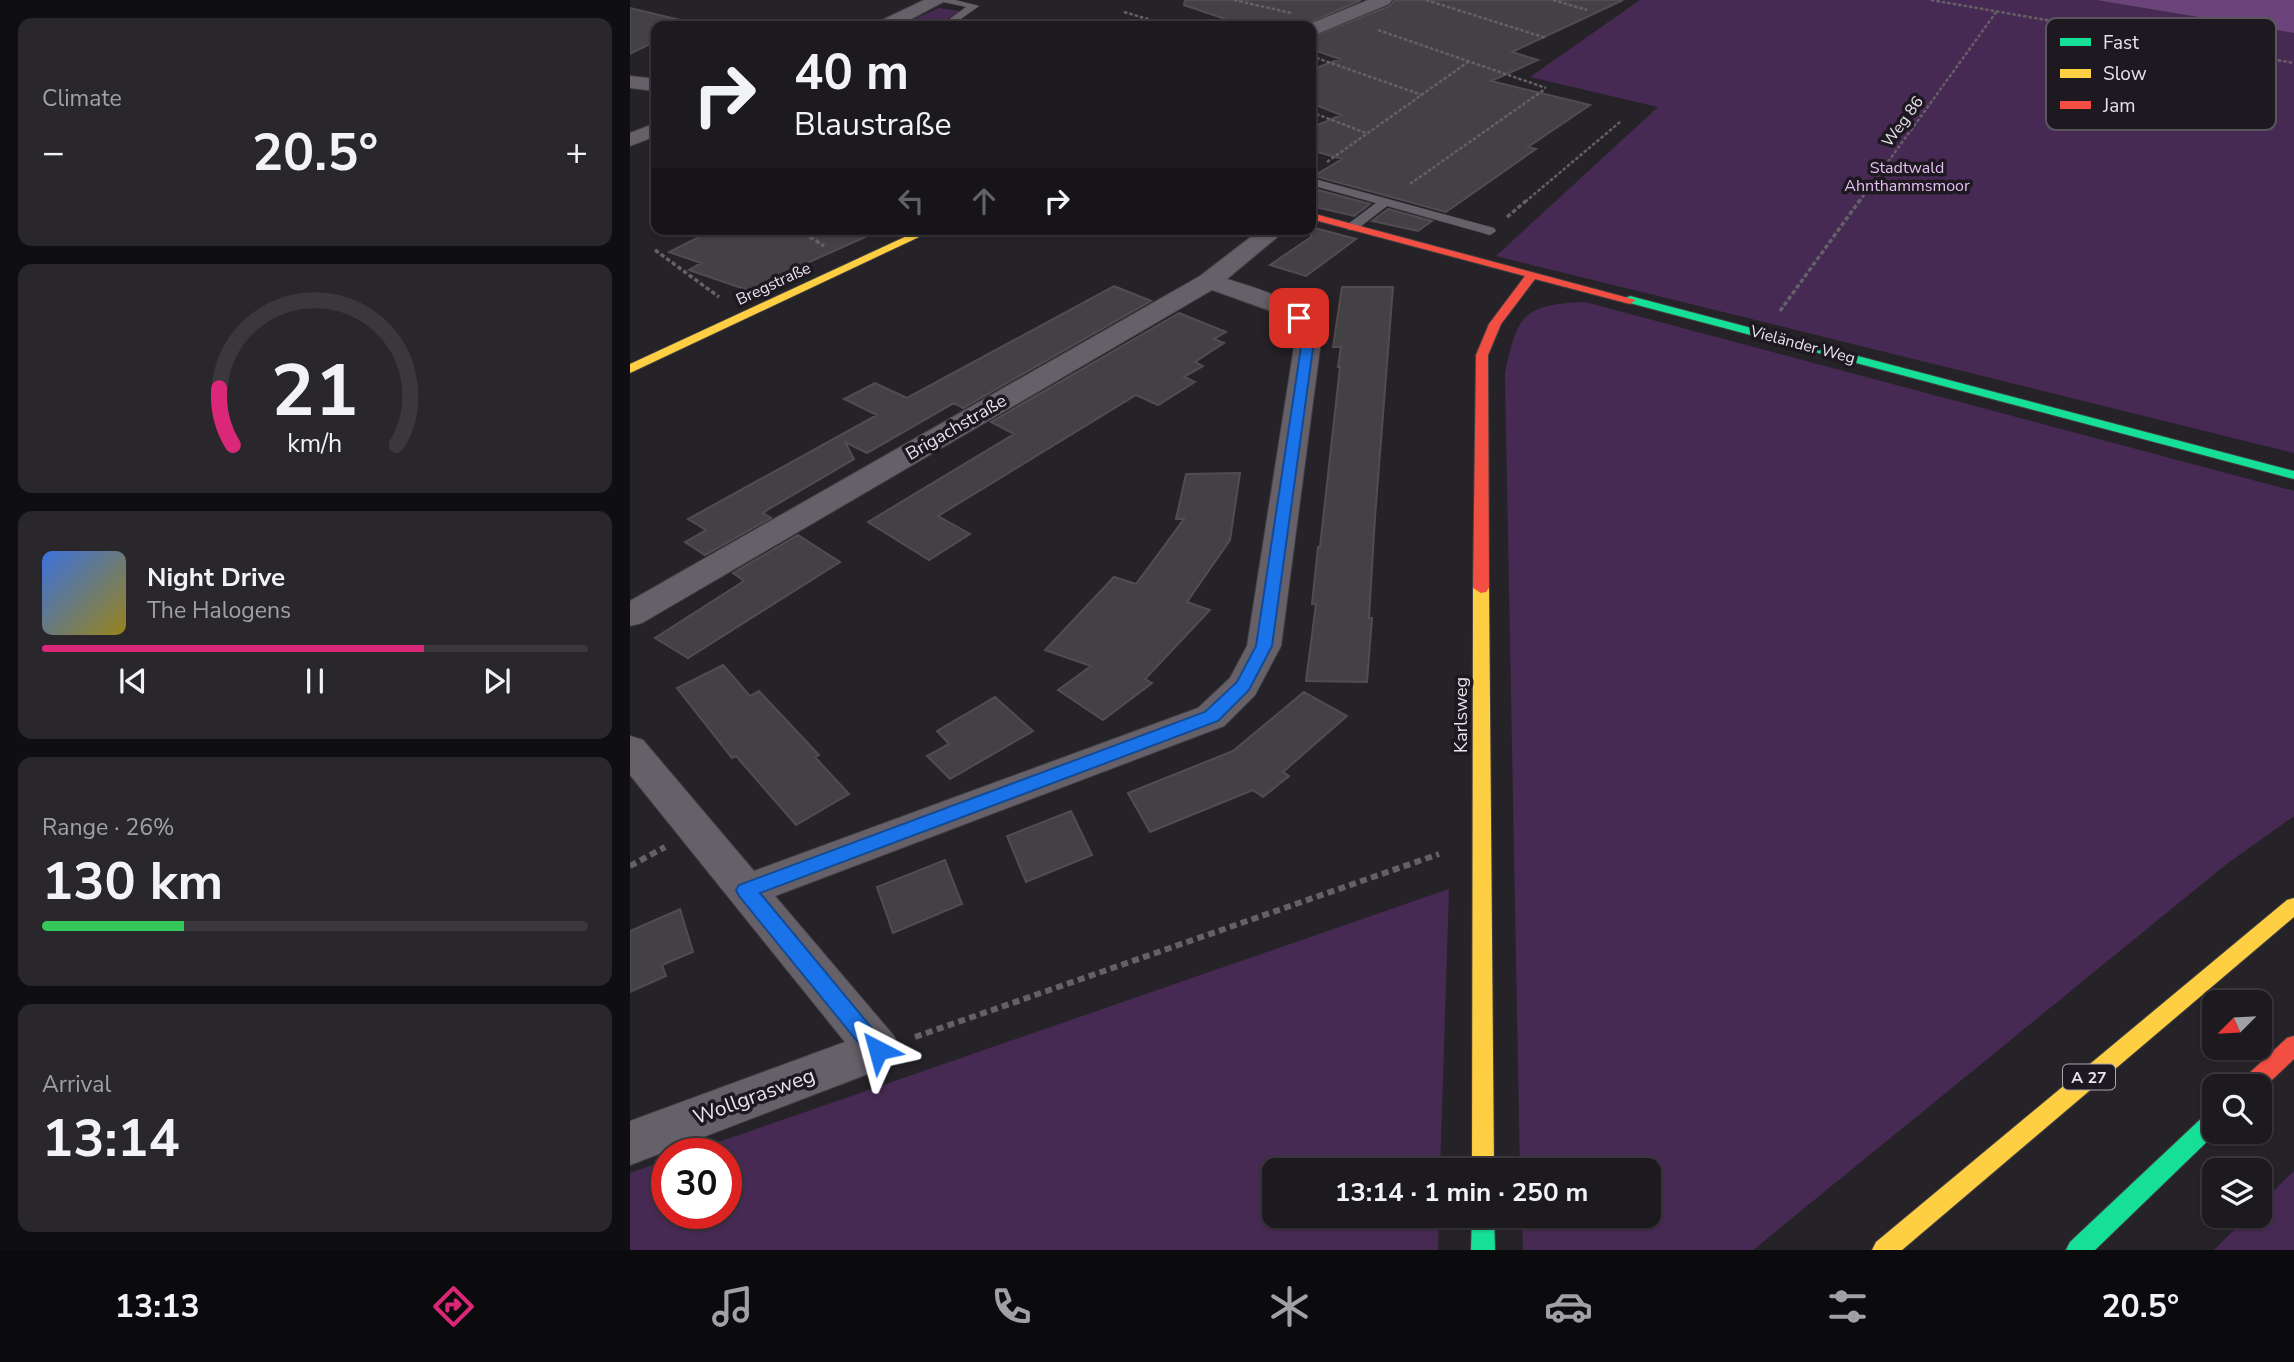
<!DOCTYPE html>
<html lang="en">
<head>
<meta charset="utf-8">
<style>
  :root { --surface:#1c1a1e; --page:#29272b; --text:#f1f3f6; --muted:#a0a1a4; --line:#3a383c; --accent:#db2777 }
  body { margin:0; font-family:"Nunito Sans",sans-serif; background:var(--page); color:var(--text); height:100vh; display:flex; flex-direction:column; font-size:26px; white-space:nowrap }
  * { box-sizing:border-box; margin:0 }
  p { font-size:23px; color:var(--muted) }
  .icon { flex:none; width:38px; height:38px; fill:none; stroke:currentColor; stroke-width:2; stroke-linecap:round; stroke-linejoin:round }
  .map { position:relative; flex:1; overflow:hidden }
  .sheet { display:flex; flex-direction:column; gap:18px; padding:18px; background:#0f0e10; width:630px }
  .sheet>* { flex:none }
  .banner { position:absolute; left:21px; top:21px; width:665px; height:214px; border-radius:14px; box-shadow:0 2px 5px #0004,0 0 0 2px var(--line); background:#1c1a1e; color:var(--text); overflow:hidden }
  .needle { width:46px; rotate:246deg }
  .fabs { position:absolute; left:1572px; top:990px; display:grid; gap:14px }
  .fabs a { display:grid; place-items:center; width:70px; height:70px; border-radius:14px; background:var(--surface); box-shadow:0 2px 5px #0004,0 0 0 2px var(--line); font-size:35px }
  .speed { position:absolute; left:21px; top:1138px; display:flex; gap:14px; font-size:35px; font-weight:700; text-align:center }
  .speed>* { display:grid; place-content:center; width:91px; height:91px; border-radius:50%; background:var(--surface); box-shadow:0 2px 5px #0004,0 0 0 2px var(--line); line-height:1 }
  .speed .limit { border:10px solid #d22; background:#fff; color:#111 }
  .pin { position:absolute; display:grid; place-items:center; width:60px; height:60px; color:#fff; margin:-30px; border-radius:14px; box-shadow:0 4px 10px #0006 }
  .me { position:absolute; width:77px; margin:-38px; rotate:321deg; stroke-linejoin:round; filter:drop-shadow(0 0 5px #0008) }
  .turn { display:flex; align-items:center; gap:24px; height:147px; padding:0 28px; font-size:32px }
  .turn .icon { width:91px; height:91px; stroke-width:2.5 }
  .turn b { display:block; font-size:49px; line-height:60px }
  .lanes { display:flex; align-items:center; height:66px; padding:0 28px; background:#0003; justify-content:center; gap:35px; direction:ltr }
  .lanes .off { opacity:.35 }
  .big { font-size:52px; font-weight:700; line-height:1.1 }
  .sheet .card { flex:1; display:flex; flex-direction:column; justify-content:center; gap:10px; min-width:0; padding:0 24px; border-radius:14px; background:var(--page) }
  .sheet .dial { align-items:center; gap:0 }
  .dial svg { height:182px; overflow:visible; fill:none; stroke:var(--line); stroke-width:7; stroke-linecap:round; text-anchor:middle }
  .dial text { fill:var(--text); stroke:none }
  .song { display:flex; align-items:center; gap:21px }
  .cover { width:84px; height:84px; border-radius:10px; background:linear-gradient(135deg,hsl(220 70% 55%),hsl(50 70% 35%)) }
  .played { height:7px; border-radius:4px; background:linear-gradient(90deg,var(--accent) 70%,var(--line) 70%) }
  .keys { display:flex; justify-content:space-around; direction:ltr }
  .heat { display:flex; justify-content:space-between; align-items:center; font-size:38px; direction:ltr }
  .charge { height:10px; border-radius:5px; background:linear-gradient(90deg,#34c759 26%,var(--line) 0) }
  .trip { position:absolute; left:632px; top:1158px; width:399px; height:70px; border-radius:14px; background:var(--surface); box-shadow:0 2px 5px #0004,0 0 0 2px var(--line); font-weight:700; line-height:70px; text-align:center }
  .dock { display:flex; height:112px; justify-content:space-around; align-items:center; background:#0b0a0c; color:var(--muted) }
  .dock .icon { width:49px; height:49px }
  .dock .selected { color:var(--accent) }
  .dock b { font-size:32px; color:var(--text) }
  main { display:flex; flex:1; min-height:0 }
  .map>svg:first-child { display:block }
  .green { fill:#472a53 }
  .water { fill:#6b447c }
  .building { fill:#444145; stroke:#504d52; stroke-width:2 }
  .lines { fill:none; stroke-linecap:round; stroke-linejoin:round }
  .lane-casing { stroke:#413f42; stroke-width:1 }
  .street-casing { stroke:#413f42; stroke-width:2 }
  .fast-casing { stroke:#413f42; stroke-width:2 }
  .slow-casing { stroke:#413f42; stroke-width:2 }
  .jam-casing { stroke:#413f42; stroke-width:2 }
  .path-far2 { stroke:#646067; stroke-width:2.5; stroke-dasharray:3.5 2; stroke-linecap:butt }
  .path-far1 { stroke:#646067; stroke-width:3.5; stroke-dasharray:4.5 2.5; stroke-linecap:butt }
  .path { stroke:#646067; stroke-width:6; stroke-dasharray:7 4.5; stroke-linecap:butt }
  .lane { fill:#666069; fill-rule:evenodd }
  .street { fill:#666069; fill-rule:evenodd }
  .fast { fill:#16e098; fill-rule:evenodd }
  .slow { fill:#ffcf43; fill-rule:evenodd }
  .jam { fill:#f24e42; fill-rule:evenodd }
  .route { fill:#1a73e8; stroke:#114b97; stroke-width:2 }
  .labels { text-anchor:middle; stroke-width:7; stroke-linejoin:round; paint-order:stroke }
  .far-street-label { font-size:16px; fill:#e7e3e9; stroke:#1e1820 }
  .far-park-label { font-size:16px; fill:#e4bff4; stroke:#1e1820 }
  .shield { fill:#1e1820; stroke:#aba6ad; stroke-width:2 }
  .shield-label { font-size:16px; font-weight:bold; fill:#e7e3e9 }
  .street-label { font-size:18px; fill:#e7e3e9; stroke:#1e1820 }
  .near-street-label { font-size:21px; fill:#e7e3e9; stroke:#1e1820 }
  .key { fill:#1e1820; stroke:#5a555c; stroke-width:2 }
  .key-label { font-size:19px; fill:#e7e3e9 }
</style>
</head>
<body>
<main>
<section class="sheet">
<div class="card"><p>Climate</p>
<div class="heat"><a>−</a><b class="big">20.5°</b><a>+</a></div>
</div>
<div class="card dial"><svg viewBox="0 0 100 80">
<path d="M14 69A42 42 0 1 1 86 69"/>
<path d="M14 69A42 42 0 0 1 8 44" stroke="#db2777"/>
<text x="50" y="56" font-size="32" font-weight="700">21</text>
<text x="50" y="72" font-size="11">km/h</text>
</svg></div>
<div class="card">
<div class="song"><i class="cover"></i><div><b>Night Drive</b><p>The Halogens</p></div></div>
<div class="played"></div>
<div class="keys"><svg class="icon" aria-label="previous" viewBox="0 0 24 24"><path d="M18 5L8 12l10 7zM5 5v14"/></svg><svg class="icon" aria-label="pause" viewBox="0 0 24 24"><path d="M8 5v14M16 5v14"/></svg><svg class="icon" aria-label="next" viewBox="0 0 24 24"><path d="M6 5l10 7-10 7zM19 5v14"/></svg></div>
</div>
<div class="card"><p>Range · 26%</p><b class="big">130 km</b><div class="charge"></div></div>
<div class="card"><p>Arrival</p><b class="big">13:14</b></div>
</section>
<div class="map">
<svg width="1664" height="1250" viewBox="0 0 1664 1250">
  <rect width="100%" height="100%" fill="#262328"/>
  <path class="green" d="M1010,0H1466L1664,33V453L866,256L1028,107L900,77Z
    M309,8L330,11L307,26H269Z
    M955,302L1664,491V816L1594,866L1123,1250H893L892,1216H1018V1171H890L875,373C887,315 894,304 955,302Z
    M819,889L810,1171H644V1216H809L808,1250H0V1173L37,1160V1213H96V1153H57Z
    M1664,1171V1250H1584L1618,1216H1629V1205Z"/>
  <path class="water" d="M1467,0H1664V33L1466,0Z"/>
  <path class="building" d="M555,0H731L672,26H616L554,5Z
    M765,0H993L882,52L908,60L861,81L960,105L898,147L906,149L816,212L684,176L712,159L681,150V128L711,115L681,103V70L710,59L681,49V37L760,6Z
    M0,8L63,23L57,26H26V41L0,54Z
    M681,188L740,204L724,216L681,206Z
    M758,209L802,221L788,231L742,221Z
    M681,227L726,239L676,276L640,265L681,237Z
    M85,229H253L117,290L59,270L71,263L39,252Z
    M484,286L521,301L333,408L324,403L237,453L215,442L224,459L139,509L133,513L141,518L75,555L55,542L76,530L58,519L247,415L214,399L245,383L277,398Z
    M712,287H763L745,517L739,618H742L737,682L676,681L686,604H682L688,547H690L710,367H708L711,347H703Z
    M549,313L596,332L584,339L594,343L565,362L573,366L554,377L565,382L528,405L506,395L308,516L340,534L299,560L238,522L384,434L361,422Z
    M610,473L600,540L557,602L580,610L515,679L522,683L473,720L428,690L461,666L415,650L484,577L506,584L554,519H546L556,474Z
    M168,535L210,562L58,658L25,638L114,581L103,573Z
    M93,665L120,696L129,691L189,755L185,757L219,794L166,825L106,756L102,758L47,688Z
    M674,692L717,716L653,772L659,776L633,797L623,790L520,832L498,793L603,751Z
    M365,697L403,731L320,779L297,756L319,744L307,731Z
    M441,811L462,855L396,882L377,836Z
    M315,860L332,904L263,933L247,887Z
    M50,909L63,952L32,965L36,976L0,992V931Z"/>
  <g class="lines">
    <defs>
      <path id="lane" d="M304,0H325L349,6L321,26H310L336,7Z
        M681,178L864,228L866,231L860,235L757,206L726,230H718V224L746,203L681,185Z"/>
      <path id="street" d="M294,0H317L268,26H245L248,22Z
        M738,0H762L759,4L687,34L681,35V26H675Z
        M0,76L26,79V91L0,88Z
        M26,123V136L0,146V133Z
        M631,229H657L597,279C635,291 668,299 692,333L651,646L625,695L594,726L145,896L264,1036L270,1050L264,1064L0,1165V1121L215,1042L0,775V736L13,740L124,871L568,708L600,678L617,646L666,334L638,310L582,290L12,623L0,626V601L570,276Z"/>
      <path id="fast" d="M1000,296L1664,471V479L996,302V298Z
        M1584,1111V1132H1587L1465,1250H1436L1440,1242L1576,1114Z
        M842,1216H864L865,1250H841Z"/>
      <path id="slow" d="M292,229H306L0,373V364Z
        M851,583L859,588L864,1171H842L843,588Z
        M1664,898V917L1272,1250H1242L1246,1242L1657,900Z"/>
      <path id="jam" d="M681,213L1006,300L1000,304L905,279L871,324L858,355L859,588L856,592L851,593L843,588L846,355L859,324L895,276L681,219Z
        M1664,1036V1059L1629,1092V1087H1609L1612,1080L1657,1038Z"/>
    </defs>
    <use href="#lane" class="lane-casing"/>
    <use href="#street" class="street-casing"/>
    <use href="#fast" class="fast-casing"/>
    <use href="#slow" class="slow-casing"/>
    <use href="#jam" class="jam-casing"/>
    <path class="path-far2" d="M604,0L661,13
      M796,0L916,38
      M923,0L957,10
      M1301,0L1664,63
      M494,12L541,26
      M748,30L916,88
      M681,56L792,95
      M681,112L736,133
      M697,162L838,62
      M780,184L915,89
      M895,202L990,122
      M1229,202L1367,11"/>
    <path class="path-far1" d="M877,217L897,200
      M168,229L194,246
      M25,250L89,297
      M1150,311L1230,200"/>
    <path class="path" d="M0,866L35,847
      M285,1037L809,854"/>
    <use href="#lane" class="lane"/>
    <use href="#street" class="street"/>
    <use href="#fast" class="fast"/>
    <use href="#slow" class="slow"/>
    <use href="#jam" class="jam"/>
  </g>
  <path class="route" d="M669,315L674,316L685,334L642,646L619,690L588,721L130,893L255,1044L258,1050L255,1057L248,1060L240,1057L109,896L106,890L109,885L575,712L607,682L626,646L673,334L663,318Z"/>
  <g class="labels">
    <g class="far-street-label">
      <text transform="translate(1272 121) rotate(-54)" y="6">Weg 86</text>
      <text transform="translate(143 283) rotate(-25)" y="6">Bregstraße</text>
      <text transform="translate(1173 344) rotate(15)" y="6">Vieländer Weg</text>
    </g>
    <g class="far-park-label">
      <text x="1277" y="173">Stadtwald<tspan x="1277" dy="18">Ahnthammsmoor</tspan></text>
    </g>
    <rect class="shield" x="1433" y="1064.5" width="52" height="25" rx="5"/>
    <g class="shield-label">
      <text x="1459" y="1083">A 27</text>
    </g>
    <g class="street-label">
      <text transform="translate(326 427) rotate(-30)" y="6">Brigachstraße</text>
      <text transform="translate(831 715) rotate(-90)" y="6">Karlsweg</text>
    </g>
    <g class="near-street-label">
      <text transform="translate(124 1096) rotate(-20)" y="7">Wollgrasweg</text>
    </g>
  </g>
  <rect x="1416" y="18" width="230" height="112" rx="10" class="key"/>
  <rect x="1430" y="38" width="31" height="8" fill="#16e098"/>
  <rect x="1430" y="69" width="31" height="9" fill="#ffcf43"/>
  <rect x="1430" y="101" width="31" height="8" fill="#f24e42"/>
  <g class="key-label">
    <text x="1473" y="49">Fast</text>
    <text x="1473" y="80">Slow</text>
    <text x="1473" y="112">Jam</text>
  </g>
</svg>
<div class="fabs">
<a><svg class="needle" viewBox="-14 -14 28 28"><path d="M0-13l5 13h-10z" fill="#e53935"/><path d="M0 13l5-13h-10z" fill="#a0a1a4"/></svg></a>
<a><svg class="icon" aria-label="search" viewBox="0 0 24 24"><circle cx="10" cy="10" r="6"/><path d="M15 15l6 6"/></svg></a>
<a><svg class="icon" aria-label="layers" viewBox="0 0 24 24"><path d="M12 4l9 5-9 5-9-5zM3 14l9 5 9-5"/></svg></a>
</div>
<div class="speed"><div class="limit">30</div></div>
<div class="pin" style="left:669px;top:318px;background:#d93025"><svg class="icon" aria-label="arrive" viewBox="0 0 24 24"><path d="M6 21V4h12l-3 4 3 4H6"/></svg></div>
<svg class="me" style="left:248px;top:1050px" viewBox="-20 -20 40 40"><path d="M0-17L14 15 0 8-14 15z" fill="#1a73e8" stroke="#fff" stroke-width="4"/></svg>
<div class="trip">13:14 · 1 min · 250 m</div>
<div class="banner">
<div class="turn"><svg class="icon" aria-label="right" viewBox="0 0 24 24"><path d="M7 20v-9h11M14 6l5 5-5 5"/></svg><div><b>40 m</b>Blaustraße</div></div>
<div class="lanes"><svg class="icon off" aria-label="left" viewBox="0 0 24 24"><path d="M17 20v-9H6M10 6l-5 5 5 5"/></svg><svg class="icon off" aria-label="ahead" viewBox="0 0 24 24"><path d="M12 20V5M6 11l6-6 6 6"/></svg><svg class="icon" aria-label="right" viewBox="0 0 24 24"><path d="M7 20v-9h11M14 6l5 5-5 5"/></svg></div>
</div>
</div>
</main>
<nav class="dock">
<b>13:13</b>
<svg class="icon selected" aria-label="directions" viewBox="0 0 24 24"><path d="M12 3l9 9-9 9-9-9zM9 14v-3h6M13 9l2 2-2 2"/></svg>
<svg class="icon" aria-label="music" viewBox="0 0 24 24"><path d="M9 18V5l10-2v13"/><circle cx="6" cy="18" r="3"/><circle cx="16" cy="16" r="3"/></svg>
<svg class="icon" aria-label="phone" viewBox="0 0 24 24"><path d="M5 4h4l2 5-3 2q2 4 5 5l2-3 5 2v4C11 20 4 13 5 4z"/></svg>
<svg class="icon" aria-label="climate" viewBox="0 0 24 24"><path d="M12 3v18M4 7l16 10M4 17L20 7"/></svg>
<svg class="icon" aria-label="car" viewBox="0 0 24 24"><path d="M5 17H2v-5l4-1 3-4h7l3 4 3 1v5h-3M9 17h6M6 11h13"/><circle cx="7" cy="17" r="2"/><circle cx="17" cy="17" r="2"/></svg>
<svg class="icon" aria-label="filters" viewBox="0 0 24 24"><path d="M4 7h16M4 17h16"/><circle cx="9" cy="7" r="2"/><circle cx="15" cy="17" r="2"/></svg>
<b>20.5°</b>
</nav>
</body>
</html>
